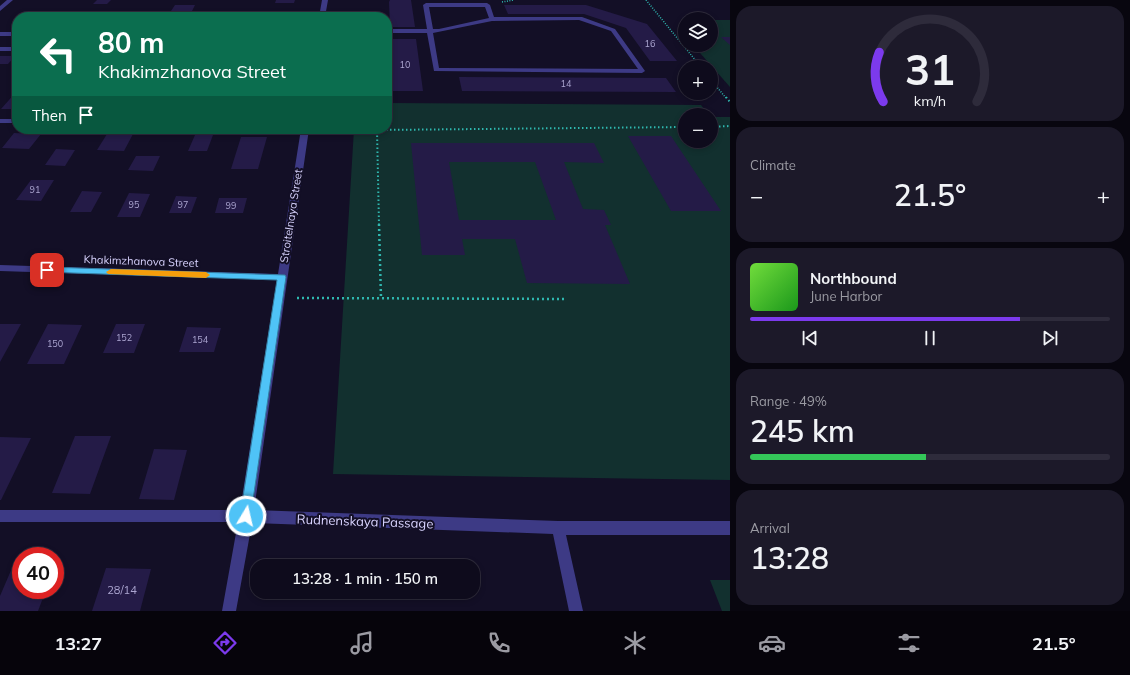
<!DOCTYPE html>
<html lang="en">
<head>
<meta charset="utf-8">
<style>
  :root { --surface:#0e0b1c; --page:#1c1929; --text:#f1f3f6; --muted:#9b9ba3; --line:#2e2b3b; --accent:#7c3aed }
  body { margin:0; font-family:Mulish,sans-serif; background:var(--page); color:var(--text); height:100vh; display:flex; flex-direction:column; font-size:15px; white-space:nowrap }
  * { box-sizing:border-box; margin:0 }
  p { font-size:13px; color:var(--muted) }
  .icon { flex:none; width:22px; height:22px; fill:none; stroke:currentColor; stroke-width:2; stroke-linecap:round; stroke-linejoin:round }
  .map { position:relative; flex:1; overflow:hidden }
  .panel { display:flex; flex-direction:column; gap:6px; padding:6px; background:#08060f; width:400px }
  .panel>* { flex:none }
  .hud { position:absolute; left:12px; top:12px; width:380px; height:122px; border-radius:16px; box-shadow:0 2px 6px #0003,0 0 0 1px var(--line); background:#0b6e4f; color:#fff; overflow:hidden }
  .controls { position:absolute; left:678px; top:12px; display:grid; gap:8px }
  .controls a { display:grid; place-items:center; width:40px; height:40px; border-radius:50%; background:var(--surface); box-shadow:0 2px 6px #0003,0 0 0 1px var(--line); font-size:20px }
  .speed { position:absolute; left:12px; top:547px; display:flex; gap:8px; font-size:20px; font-weight:700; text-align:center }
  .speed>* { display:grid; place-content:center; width:52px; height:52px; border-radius:50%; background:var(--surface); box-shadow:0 2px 6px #0003,0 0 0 1px var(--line); line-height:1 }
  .speed .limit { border:6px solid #d22; background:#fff; color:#111 }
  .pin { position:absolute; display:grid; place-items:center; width:34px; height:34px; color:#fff; margin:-17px; border-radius:8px; box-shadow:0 2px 6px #0006 }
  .me { position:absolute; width:44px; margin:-22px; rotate:9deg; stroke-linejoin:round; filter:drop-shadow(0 0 3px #0008) }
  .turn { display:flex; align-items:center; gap:14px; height:84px; padding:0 20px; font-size:18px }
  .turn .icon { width:52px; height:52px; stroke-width:2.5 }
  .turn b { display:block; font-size:28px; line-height:34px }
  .then { display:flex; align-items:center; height:38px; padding:0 20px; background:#0003; gap:8px; font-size:15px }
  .big { font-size:30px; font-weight:600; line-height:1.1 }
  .panel .tile { flex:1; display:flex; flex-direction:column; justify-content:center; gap:6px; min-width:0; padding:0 14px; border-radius:16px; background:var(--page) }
  .panel .dial { align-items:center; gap:0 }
  .dial svg { height:104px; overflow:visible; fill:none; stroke:var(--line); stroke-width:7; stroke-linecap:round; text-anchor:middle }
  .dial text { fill:var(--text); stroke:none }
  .song { display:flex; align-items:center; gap:12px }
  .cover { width:48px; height:48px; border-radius:6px; background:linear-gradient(135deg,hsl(100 70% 55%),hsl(120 70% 35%)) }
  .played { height:4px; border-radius:2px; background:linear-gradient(90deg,var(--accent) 75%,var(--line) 75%) }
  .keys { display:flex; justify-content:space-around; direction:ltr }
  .heat { display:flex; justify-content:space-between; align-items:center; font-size:22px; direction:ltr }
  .charge { height:6px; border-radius:3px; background:linear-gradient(90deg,#34c759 49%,var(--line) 0) }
  .trip { position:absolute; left:250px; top:559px; width:230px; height:40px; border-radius:16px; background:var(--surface); box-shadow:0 2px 6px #0003,0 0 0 1px var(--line); font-weight:600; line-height:40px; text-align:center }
  .menu { display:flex; height:64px; justify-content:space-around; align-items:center; background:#06040b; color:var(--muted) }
  .menu .icon { width:28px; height:28px }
  .menu .current { color:var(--accent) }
  .menu b { font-size:18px; color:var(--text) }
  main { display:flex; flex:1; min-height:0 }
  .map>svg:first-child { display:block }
  .green { fill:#12302f }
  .building { fill:#241b47; fill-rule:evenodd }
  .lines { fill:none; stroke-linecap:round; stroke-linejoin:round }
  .path-far2 { stroke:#2fb8b0; stroke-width:1.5; stroke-dasharray:1 1.5; stroke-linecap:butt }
  .path-far1 { stroke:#2fb8b0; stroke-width:2; stroke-dasharray:1.5 2.5; stroke-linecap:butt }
  .path { stroke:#2fb8b0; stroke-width:2.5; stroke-dasharray:2 3; stroke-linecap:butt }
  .minor { fill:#3d3a85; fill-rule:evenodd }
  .route { fill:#4fc3f7; stroke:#337fa1 }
  .slow { fill:#f59e0b }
  .labels { text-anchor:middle; stroke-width:4; stroke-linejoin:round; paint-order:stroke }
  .number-label { font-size:9px; fill:#aca6d1 }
  .street-label { font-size:11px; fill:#d9d4ff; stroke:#130f26 }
  .near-number-label { font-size:11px; fill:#aca6d1 }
  .near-street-label { font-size:13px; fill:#d9d4ff; stroke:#130f26 }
</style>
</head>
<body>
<main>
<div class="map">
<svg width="730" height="611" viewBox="0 0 730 611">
  <rect width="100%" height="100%" fill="#130f26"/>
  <path class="green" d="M711,20H730V87L693,45H711Z
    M387,103L701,105L709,115H685V141H711V117H730V480L333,474L354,129H387Z
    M710,580H730V611H722Z"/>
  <path class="building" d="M97,0H111L107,4H93Z
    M276,0H295L294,3H275Z
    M390,0H411L415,27H390L389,2Z
    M175,5H195L192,11H171Z
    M504,5H586L647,24L677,61H650L626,28L584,14H508Z
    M721,37H730V45Z
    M389,39H416L423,91H392Z
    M0,56H15L8,64H0Z
    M459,77L666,78L676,92L462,91Z
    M17,91V109H1Z
    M14,133L41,134L29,149L2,148Z
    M107,134H133L124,151L97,150Z
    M195,135H213L207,151H188Z
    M628,136H671L721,211H671Z
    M241,137H267L258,169H231Z
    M411,143H594L604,163L564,162L583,209L604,210L611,225H605L630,284L527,283L515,239H462L465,255H422ZM449,162H535L556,220H459Z
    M56,149L75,150L65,166L45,165Z
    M136,156H160L153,171L128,170Z
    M31,180H54L41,201L16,200Z
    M82,191L102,192L91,212H70Z
    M129,193L150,194L140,217H117Z
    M176,196L197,197L191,213H169Z
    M219,198H247L243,213H215Z
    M0,324H21L0,362Z
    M48,324L82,325L64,364H27Z
    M116,324H145L134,353H103Z
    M187,327L221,328L214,352H179Z
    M75,436H111L90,494L52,493Z
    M0,437L31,438L1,500H0Z
    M154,449L187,450L174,500L139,499Z
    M12,568H21V590H46L38,611H0V596Z
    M106,568L151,569L140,611H92Z"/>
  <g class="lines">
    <path class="path-far2" d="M646,0L701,67
      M502,2L514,0
      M711,80L726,98"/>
    <path class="path-far1" d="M726,97L730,102
      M711,127L730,126
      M379,225L377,130L685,127"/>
    <path class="path" d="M379,224L381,298
      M297,298L564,299"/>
    <path class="minor" d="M7,0H13L0,11V6Z
      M322,0H328L325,17H319Z
      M426,3H487L490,5L494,17H582L615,29L645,71L642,73L434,71L427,33H387V29H427L423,5ZM429,7H485L489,18L439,29H433ZM579,20L611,31L638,69L439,68L433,33L492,21Z
      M0,32H17V36H0Z
      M0,47H17V51H0Z
      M0,119H17V123H0Z
      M301,129H309L254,510L558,521H730V535H566L583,611H569L553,534L252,523L236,611H222L238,522H0V510H240L277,280L0,271V265L278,274Z"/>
  </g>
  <path class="route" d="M47,267L285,275L286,277L250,520L246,522L241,520L240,516L277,280L44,272L43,270Z"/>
  <path class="slow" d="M111,269L206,272L210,275L206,278L108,274L106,272Z"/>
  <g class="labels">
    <g class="number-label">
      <text x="650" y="47">16</text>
      <text x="405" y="68">10</text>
      <text x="566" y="87">14</text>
      <text x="35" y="193">91</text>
      <text x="134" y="208">95</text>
      <text x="183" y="208">97</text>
      <text x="231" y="209">99</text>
      <text x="124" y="341">152</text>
      <text x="200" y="343">154</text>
      <text x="55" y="347">150</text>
    </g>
    <g class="street-label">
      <text transform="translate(291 216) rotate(-81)" y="4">Stroitelnaya Street</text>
      <text transform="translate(141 261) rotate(2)" y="4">Khakimzhanova Street</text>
    </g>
    <g class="near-number-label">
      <text x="122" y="594">28/14</text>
    </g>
    <g class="near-street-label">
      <text transform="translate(365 521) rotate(2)" y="5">Rudnenskaya Passage</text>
    </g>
  </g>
</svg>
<div class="controls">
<a><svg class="icon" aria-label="layers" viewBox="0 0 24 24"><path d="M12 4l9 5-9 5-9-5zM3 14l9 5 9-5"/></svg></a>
<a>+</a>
<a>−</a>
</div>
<div class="speed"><div class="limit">40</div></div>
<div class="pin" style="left:47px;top:270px;background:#d93025"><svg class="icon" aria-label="arrive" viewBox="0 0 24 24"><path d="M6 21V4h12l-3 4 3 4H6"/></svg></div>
<svg class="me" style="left:246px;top:516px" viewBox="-20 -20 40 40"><circle r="17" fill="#4fc3f7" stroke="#fff" stroke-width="3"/><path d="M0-11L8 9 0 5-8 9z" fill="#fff"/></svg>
<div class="trip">13:28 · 1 min · 150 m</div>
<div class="hud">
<div class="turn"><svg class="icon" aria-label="left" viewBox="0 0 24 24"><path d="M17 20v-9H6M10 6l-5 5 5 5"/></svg><div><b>80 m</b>Khakimzhanova Street</div></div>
<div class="then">Then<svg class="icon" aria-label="arrive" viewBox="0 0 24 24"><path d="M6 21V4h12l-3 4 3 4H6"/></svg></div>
</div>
</div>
<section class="panel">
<div class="tile dial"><svg viewBox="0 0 100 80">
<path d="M14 69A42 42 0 1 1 86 69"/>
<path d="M14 69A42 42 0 0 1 11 31" stroke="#7c3aed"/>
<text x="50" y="56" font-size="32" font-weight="700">31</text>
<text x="50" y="72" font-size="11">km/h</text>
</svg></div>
<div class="tile"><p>Climate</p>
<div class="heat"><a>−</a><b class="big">21.5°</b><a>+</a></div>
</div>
<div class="tile">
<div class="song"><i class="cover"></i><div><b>Northbound</b><p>June Harbor</p></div></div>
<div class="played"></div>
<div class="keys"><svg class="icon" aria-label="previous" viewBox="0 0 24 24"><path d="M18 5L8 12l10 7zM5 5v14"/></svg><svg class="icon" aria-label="pause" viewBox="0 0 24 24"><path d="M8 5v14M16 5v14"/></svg><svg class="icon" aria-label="next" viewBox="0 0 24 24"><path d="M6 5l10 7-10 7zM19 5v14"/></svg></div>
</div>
<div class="tile"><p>Range · 49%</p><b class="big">245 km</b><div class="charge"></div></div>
<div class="tile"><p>Arrival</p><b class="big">13:28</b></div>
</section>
</main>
<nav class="menu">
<b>13:27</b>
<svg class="icon current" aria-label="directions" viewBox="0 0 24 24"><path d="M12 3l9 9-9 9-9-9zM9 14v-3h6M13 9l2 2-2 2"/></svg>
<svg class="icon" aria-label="music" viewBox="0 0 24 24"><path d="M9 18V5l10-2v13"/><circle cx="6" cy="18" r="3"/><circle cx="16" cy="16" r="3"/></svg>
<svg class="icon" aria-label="phone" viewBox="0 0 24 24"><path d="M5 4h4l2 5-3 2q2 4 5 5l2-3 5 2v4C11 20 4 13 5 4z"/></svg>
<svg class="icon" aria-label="climate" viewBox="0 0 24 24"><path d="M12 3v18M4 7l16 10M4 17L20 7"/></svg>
<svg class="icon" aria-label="car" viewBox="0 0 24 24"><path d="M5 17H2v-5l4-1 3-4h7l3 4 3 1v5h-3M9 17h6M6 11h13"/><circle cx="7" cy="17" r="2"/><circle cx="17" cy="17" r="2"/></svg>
<svg class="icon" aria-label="filters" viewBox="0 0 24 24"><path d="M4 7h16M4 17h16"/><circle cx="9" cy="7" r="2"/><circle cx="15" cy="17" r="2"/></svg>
<b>21.5°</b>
</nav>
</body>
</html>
